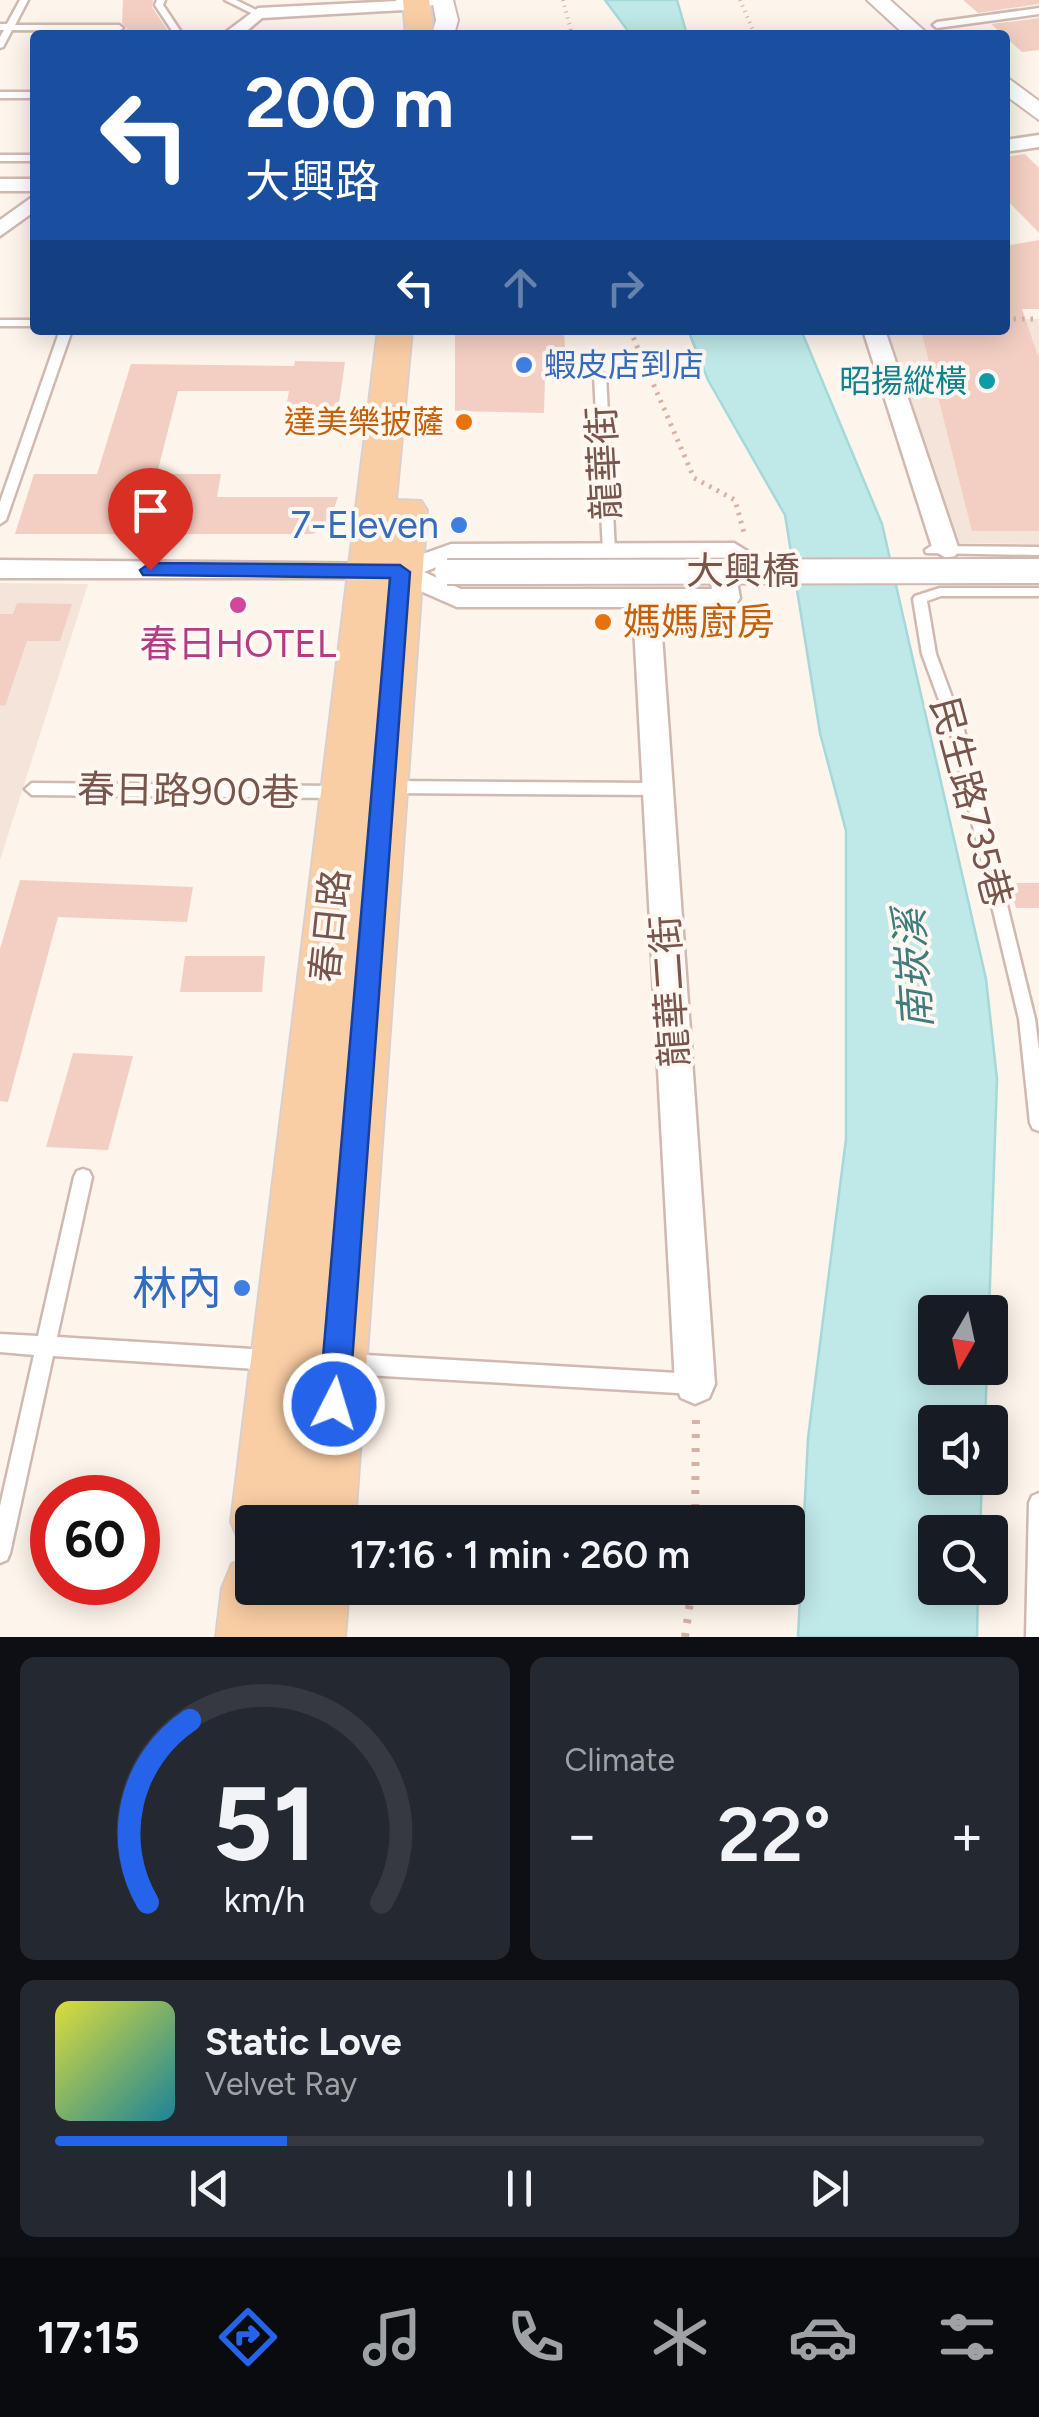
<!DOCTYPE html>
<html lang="en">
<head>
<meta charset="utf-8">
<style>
  :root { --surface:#171b24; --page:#242831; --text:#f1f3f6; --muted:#9ea1a6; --line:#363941; --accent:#2563eb }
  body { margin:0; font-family:Figtree,"Noto Sans TC",sans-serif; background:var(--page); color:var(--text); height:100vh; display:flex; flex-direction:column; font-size:38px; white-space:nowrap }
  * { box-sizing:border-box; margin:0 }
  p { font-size:32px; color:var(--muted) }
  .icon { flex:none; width:55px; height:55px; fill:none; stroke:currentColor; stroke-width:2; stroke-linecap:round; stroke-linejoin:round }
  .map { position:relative; height:1637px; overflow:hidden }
  .sheet { display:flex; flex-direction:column; gap:20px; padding:20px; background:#0d0f14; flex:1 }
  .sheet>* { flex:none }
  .guide { position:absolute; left:30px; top:30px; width:980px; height:305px; border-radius:10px; box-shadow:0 5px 25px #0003; background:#1a4fa0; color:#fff; overflow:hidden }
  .needle { width:65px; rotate:189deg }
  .fabs { position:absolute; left:918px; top:1295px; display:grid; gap:20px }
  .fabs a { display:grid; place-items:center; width:90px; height:90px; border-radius:10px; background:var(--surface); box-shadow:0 5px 25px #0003; font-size:50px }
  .speed { position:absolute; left:30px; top:1475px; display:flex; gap:20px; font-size:50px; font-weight:700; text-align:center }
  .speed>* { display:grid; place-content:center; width:130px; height:130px; border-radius:50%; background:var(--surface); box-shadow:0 5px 25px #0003; line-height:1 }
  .speed .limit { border:15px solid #d22; background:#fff; color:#111 }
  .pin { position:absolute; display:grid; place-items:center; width:85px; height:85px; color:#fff; margin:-102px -42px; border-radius:50% 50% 50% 0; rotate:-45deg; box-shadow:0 0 10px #0007 }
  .pin .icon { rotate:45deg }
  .me { position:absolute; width:110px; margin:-55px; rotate:5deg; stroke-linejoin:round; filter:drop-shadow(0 0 8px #0008) }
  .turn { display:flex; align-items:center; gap:35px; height:210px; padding:0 50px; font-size:45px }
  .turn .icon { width:130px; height:130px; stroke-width:2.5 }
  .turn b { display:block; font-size:70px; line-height:85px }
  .lanes { display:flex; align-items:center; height:95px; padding:0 50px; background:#0003; justify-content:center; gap:50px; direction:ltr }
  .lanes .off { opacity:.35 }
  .big { font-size:75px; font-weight:600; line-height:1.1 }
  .sheet .tile { flex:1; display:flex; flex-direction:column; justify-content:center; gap:15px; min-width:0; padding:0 35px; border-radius:15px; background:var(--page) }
  .sheet .dial { align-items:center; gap:0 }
  .dial svg { height:260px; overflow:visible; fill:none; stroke:var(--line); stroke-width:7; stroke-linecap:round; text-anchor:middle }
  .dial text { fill:var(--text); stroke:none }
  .song { display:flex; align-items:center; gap:30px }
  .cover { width:120px; height:120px; border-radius:15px; background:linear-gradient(135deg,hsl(60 70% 55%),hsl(190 70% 35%)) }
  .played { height:10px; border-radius:5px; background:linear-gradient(90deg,var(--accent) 25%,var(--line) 25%) }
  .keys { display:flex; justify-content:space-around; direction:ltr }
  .heat { display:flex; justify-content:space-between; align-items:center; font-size:55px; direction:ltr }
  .sheet .tiles { flex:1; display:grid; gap:20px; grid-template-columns:1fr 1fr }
  .tile:last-child { grid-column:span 2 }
  .trip { position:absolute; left:235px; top:1505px; width:570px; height:100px; border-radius:10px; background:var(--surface); box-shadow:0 5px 25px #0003; font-weight:600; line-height:100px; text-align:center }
  .tabs { display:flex; height:160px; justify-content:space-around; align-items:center; background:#090b0e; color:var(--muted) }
  .tabs .icon { width:70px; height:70px }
  .tabs .selected { color:var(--accent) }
  .tabs b { font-size:45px; color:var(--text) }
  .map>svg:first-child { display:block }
  .residential { fill:#f5e4d9 }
  .water { fill:#bfe8e8; stroke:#a5d9d9; stroke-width:2.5 }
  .building { fill:#f3cfc3 }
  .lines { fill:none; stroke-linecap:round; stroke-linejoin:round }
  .service-casing { stroke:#d0b9b0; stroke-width:5 }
  .minor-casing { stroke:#d0b9b0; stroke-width:5 }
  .tertiary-casing { stroke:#d0b9b0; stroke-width:4 }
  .primary-casing { stroke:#d9d0cd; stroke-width:4 }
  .path-far2 { stroke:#d8b1a5; stroke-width:4; stroke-dasharray:1 5; stroke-linecap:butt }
  .path-far1 { stroke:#d8b1a5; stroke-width:5; stroke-dasharray:2.5 6; stroke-linecap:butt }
  .path { stroke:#d8b1a5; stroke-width:8; stroke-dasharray:4 10; stroke-linecap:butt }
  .service { fill:#fff; fill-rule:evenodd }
  .minor { fill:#fff; fill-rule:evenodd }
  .tertiary { fill:#fff; fill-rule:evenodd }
  .primary { fill:#facea5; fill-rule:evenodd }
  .minor-bridge-casing { stroke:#d0b9b0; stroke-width:28; stroke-linecap:butt }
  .minor-bridge { stroke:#fff; stroke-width:24 }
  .route { fill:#2563eb; stroke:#184099; stroke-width:2.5 }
  .shop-dot { fill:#3f7fe0; stroke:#fff8f2; stroke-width:4 }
  .culture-dot { fill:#0f9aa8; stroke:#fff8f2; stroke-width:4 }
  .food-dot { fill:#e8710a; stroke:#fff8f2; stroke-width:4 }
  .hotel-dot { fill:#d1479c; stroke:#fff8f2; stroke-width:4 }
  .labels { text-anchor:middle; stroke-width:8; stroke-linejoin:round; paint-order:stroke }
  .far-shop-label { font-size:32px; fill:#366cbe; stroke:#fff8f2; text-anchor:start }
  .far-culture-label { font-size:32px; fill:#0d838f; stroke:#fff8f2; text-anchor:end }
  .far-food-label { font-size:32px; fill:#c56008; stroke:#fff8f2; text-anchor:end }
  .street-label { font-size:38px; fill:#79564d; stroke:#fff8f2 }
  .shop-label { font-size:38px; fill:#366cbe; stroke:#fff8f2; text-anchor:end }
  .food-label { font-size:38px; fill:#c56008; stroke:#fff8f2; text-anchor:start }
  .hotel-label { font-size:38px; fill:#b23c85; stroke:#fff8f2 }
  .water-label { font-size:40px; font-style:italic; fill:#407c7e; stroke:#fff8f2 }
  .near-shop-label { font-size:45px; fill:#366cbe; stroke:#fff8f2; text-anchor:end }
</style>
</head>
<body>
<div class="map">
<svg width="1039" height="1637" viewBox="0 0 1039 1637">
  <rect width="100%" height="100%" fill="#fdf4eb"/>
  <path class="residential" d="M1005,319H1039V544L957,543L886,330H1005Z
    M0,583L88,584L0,860Z"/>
  <path class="water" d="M605,0H677L687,35H631Z
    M688,330H801L882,524L986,979L997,1079L989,1312H935V1368H987L985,1422H935V1478H982L980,1532H935V1588H978L977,1637H798L808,1438L846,1139V831L820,733L785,515L708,380Z"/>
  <path class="building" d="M123,0H153L152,7L168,31L123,35L127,28L122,23Z
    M963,0H1039V4L978,13Z
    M1039,18V50L1022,52L991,24Z
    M1025,154L1039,168V233L1005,198V157Z
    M1039,240V309H1022L1039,359V531H972L921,330H1005V246Z
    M455,330H564L567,379H545L544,413L455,411Z
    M295,361L345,362L336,425L283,424L289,391H178L157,474H221L217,497H338L327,528L312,534H15L34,474H97L131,364L294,366Z
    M17,603L72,604L60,641H27L5,706L0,705V614H13Z
    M20,880L193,887L187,922L58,917L8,1102L0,1101V949Z
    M1009,883H1039V908H1016Z
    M185,956H265L262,992H180Z
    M73,1053L133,1056L108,1150L46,1147Z"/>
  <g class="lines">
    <defs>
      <path id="service" d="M20,0H28L15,25H119L123,28L119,31L12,30L3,47L0,48V37L4,30H0V24H7Z
        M157,0H165L163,5L183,35H175L155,5Z
        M225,0H236L262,13L255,15Z
        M1039,8V14L937,28L933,25L937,22Z
        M0,92H35V98H0Z
        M0,155H35V161H0Z
        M0,320H35V326H0Z
        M60,330H72L6,520L0,524V502Z
        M600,372L606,375L615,551L609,555L603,551L594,375Z
        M931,546L1039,547V555L926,553L925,550Z
        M940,588H1039V596H941L927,601L936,654L964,730L1035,1019L1039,1050V1131L1033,1129L1030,1123L1019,1019L950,730L922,654L913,599L915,596Z
        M391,781L657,783L664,789L657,795L391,793L384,787Z
        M32,783L340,786L347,792L340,798L32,795L25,789Z
        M83,1169L89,1171L92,1177L57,1337L270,1350L277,1353L280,1360L277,1367L270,1370L53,1356L10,1553L7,1560L0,1563V1506L34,1355L0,1352V1334L38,1336L74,1177L77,1171Z
        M348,1354L695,1374L702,1377L705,1384L702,1391L695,1394L348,1374L341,1371L338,1364L341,1357Z
        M1039,1493V1637H1026L1029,1503L1032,1496Z"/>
      <path id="minor" d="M398,1L404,2V10L262,18L242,35H222L258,8Z
        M1039,135V147L1005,152V140Z
        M0,179H35V191H0Z
        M35,195V211L0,236V220Z
        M863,330H885L959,550L955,556L946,558L933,550Z
        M734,543L747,551L733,559L740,598L736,604L660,607L715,1384L709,1398L695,1404L681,1398L675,1384L633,607H457L391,578H0V560L395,564L451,544ZM454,560H707L712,589H461L424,572Z"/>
      <path id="tertiary" d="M397,0H453L458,20L454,35H432L436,20L433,5L391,10L387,6Z
        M867,0H890L929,35H905Z
        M1005,76L1039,101V120L1005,95Z"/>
      <path id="primary" d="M403,0H429L434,35H406Z
        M378,330H412L396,500L421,501L427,510L355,1522H252V1550L241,1545L231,1522Z
        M252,1556V1588H349L345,1637H216L222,1588L232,1564Z"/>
    </defs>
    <use href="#service" class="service-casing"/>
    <use href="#minor" class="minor-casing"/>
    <use href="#tertiary" class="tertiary-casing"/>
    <use href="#primary" class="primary-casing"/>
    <path class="path-far2" d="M563,0L572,35
      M740,0L755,35"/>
    <path class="path-far1" d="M1005,319H1039
      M630,330L694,478L735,500L744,533"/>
    <path class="path" d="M695,1522L696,1414
      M685,1637L692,1588"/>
    <use href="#service" class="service"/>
    <use href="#minor" class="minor"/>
    <use href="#tertiary" class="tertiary"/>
    <use href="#primary" class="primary"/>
    <defs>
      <path id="minor-bridge" d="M447,572L1039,571"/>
    </defs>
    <use href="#minor-bridge" class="minor-bridge-casing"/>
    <use href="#minor-bridge" class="minor-bridge"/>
  </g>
  <path class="route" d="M150,563L400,565L410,572L349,1404L344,1414L334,1418L323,1414L319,1404L390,578L143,575L140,570Z"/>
  <g class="shop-dot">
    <circle cx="524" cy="365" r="10"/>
    <circle cx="459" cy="525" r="10"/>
    <circle cx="242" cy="1288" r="10"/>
  </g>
  <circle class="culture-dot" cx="987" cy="381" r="10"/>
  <g class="food-dot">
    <circle cx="464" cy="422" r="10"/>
    <circle cx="603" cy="622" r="10"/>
  </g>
  <circle class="hotel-dot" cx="238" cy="605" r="10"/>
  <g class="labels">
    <g class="far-shop-label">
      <text x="544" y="376">蝦皮店到店</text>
    </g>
    <g class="far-culture-label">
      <text x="967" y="392">昭揚縱橫</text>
    </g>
    <g class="far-food-label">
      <text x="444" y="433">達美樂披薩</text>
    </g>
    <g class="street-label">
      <text transform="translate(604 463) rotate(-93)" y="13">龍華街</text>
      <text x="743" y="584">大興橋</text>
      <text transform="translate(188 791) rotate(1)" y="13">春日路900巷</text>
      <text transform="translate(971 802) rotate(75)" y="13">民生路735巷</text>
      <text transform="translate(330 926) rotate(-84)" y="13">春日路</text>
      <text transform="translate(670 991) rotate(-94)" y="13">龍華二街</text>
    </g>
    <g class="shop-label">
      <text x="439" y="538">7-Eleven</text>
    </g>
    <g class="food-label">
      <text x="623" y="635">媽媽廚房</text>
    </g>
    <g class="hotel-label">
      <text x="238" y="657">春日HOTEL</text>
    </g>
    <g class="water-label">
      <text transform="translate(913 969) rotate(-94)" y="14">南崁溪</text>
    </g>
    <g class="near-shop-label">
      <text x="222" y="1304">林內</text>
    </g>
  </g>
</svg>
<div class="fabs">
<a><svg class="needle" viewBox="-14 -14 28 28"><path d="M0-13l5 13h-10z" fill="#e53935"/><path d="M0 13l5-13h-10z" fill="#9ea1a6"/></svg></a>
<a><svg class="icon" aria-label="sound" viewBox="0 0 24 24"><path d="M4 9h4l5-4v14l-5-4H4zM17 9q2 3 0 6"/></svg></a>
<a><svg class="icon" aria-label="search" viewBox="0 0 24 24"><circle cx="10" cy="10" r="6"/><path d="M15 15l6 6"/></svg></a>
</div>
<div class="speed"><div class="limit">60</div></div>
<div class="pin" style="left:150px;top:570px;background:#d93025"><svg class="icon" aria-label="arrive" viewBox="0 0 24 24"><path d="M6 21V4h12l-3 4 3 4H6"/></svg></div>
<svg class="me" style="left:334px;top:1404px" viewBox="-20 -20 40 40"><circle r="17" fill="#2563eb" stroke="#fff" stroke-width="3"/><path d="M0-11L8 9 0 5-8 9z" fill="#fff"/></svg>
<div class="trip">17:16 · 1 min · 260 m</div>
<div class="guide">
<div class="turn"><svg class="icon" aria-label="left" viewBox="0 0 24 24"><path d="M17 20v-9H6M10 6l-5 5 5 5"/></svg><div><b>200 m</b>大興路</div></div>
<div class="lanes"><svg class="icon" aria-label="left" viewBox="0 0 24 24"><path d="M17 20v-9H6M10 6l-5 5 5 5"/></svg><svg class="icon off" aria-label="ahead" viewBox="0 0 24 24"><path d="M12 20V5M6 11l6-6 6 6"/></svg><svg class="icon off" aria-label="right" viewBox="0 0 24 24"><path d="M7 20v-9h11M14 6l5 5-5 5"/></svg></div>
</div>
</div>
<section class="sheet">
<div class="tiles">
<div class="tile dial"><svg viewBox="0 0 100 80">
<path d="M14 69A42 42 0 1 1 86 69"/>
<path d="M14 69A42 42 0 0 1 27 13" stroke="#2563eb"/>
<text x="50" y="56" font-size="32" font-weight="700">51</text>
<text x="50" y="72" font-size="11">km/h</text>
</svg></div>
<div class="tile"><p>Climate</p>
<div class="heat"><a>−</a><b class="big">22°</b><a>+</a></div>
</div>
<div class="tile">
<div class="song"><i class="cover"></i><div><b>Static Love</b><p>Velvet Ray</p></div></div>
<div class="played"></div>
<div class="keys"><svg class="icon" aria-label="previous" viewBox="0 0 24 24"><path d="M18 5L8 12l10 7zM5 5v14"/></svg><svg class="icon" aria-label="pause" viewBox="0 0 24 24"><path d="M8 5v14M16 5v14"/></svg><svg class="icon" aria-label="next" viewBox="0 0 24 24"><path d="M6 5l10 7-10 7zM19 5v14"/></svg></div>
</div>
</div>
</section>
<nav class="tabs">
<b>17:15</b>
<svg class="icon selected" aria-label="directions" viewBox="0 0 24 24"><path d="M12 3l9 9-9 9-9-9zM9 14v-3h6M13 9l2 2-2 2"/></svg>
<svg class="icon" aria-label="music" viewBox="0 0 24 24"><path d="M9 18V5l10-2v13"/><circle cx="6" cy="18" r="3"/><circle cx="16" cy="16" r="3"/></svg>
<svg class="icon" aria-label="phone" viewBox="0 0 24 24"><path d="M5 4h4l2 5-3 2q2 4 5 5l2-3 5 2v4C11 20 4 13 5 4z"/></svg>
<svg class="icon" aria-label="climate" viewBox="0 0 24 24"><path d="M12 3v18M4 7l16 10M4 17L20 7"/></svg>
<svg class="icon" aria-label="car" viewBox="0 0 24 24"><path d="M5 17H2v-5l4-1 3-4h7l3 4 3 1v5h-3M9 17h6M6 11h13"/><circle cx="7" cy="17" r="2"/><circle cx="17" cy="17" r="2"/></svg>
<svg class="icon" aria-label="filters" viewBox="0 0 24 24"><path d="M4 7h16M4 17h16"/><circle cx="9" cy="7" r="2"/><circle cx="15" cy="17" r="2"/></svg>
</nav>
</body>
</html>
